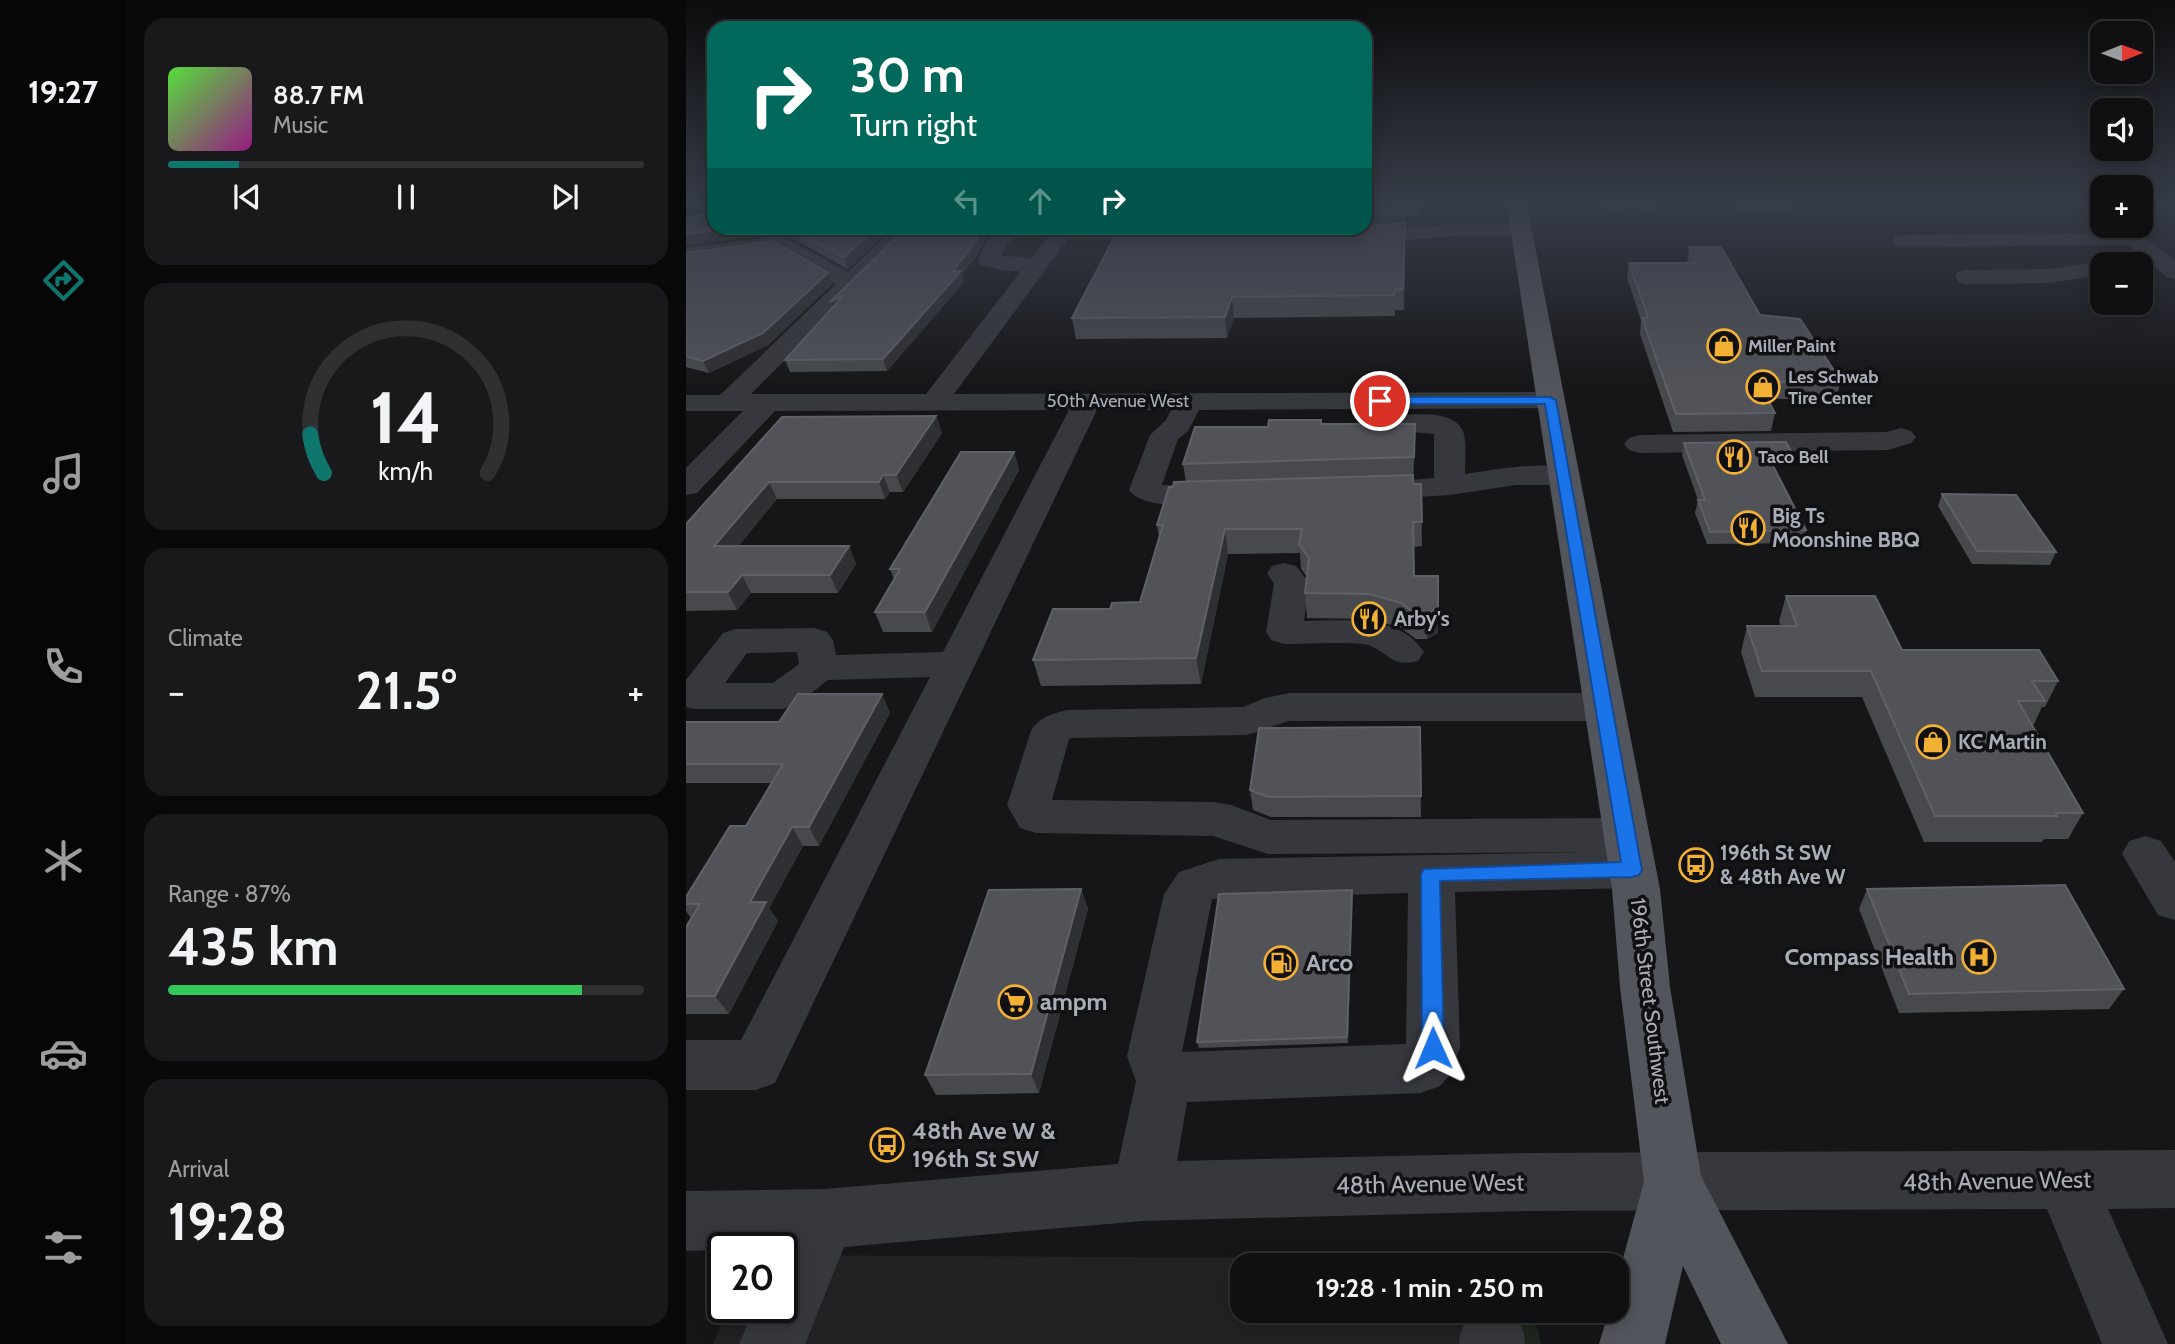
<!DOCTYPE html>
<html lang="en">
<head>
<meta charset="utf-8">
<style>
  :root { --surface:#101012; --page:#19191b; --text:#f1f3f6; --muted:#9c9d9f; --line:#303032; --accent:#0f766e }
  body { margin:0; font-family:Cabin,sans-serif; background:var(--page); color:var(--text); height:100vh; display:flex; flex-direction:column; font-size:26px; white-space:nowrap }
  * { box-sizing:border-box; margin:0 }
  p { font-size:23px; color:var(--muted) }
  .icon { flex:none; width:38px; height:38px; fill:none; stroke:currentColor; stroke-width:2; stroke-linecap:round; stroke-linejoin:round }
  .map { position:relative; flex:1; overflow:hidden }
  .details { display:flex; flex-direction:column; gap:18px; padding:18px; background:#09090a; width:560px }
  .details>* { flex:none }
  .guide { position:absolute; left:21px; top:21px; width:665px; height:214px; border-radius:21px; box-shadow:0 4px 18px #0003,0 0 0 2px var(--line); background:#00695c; color:#fff; overflow:hidden }
  .needle { width:46px; rotate:89deg }
  .buttons { position:absolute; left:1404px; top:21px; display:grid; gap:14px }
  .buttons a { display:grid; place-items:center; width:63px; height:63px; border-radius:14px; background:var(--surface); box-shadow:0 4px 18px #0003,0 0 0 2px var(--line); font-size:35px }
  .speed { position:absolute; left:21px; top:1232px; display:flex; gap:14px; font-size:35px; font-weight:700; text-align:center }
  .speed>* { display:grid; place-content:center; width:91px; height:91px; border-radius:50%; background:var(--surface); box-shadow:0 4px 18px #0003,0 0 0 2px var(--line); line-height:1 }
  .speed .limit { border:4px solid #111; border-radius:10px; background:#fff; color:#111 }
  .pin { position:absolute; display:grid; place-items:center; width:60px; height:60px; color:#fff; margin:-30px; border:4px solid #fff; border-radius:50%; box-shadow:0 2px 7px #0007 }
  .me { position:absolute; width:77px; margin:-38px; rotate:359deg; stroke-linejoin:round; filter:drop-shadow(0 0 5px #0008) }
  .turn { display:flex; align-items:center; gap:24px; height:147px; padding:0 28px; font-size:32px }
  .turn .icon { width:91px; height:91px; stroke-width:2.5 }
  .turn b { display:block; font-size:49px; line-height:60px }
  .lanes { display:flex; align-items:center; height:66px; padding:0 28px; background:#0003; justify-content:center; gap:35px; direction:ltr }
  .lanes .off { opacity:.35 }
  .big { font-size:52px; font-weight:700; line-height:1.1 }
  .details .tile { flex:1; display:flex; flex-direction:column; justify-content:center; gap:10px; min-width:0; padding:0 24px; border-radius:21px; background:var(--page) }
  .details .dial { align-items:center; gap:0 }
  .dial svg { height:182px; overflow:visible; fill:none; stroke:var(--line); stroke-width:7; stroke-linecap:round; text-anchor:middle }
  .dial text { fill:var(--text); stroke:none }
  .song { display:flex; align-items:center; gap:21px }
  .cover { width:84px; height:84px; border-radius:10px; background:linear-gradient(135deg,hsl(110 70% 55%),hsl(310 70% 35%)) }
  .played { height:7px; border-radius:4px; background:linear-gradient(90deg,var(--accent) 15%,var(--line) 15%) }
  .keys { display:flex; justify-content:space-around; direction:ltr }
  .heat { display:flex; justify-content:space-between; align-items:center; font-size:38px; direction:ltr }
  .charge { height:10px; border-radius:5px; background:linear-gradient(90deg,#34c759 87%,var(--line) 0) }
  .trip { position:absolute; left:544px; top:1253px; width:399px; height:70px; border-radius:21px; background:var(--surface); box-shadow:0 4px 18px #0003,0 0 0 2px var(--line); font-weight:700; line-height:70px; text-align:center }
  main { display:flex; flex:1; min-height:0 }
  .dock { display:flex; flex-direction:column; width:126px; justify-content:space-around; align-items:center; background:#060607; color:var(--muted) }
  .dock .icon { width:49px; height:49px }
  .dock .active { color:var(--accent) }
  .dock b { font-size:32px; color:var(--text) }
  .map>svg:first-child { display:block }
  .built { fill:#222225 }
  .green { fill:#1e261f }
  .lines { fill:none; stroke-linecap:round; stroke-linejoin:round }
  .minor { fill:#37383d; fill-rule:evenodd }
  .major { fill:#53555c; fill-rule:evenodd }
  .wall { fill:#47494d }
  .shaded-wall { fill:#2f3033 }
  .building { fill:#525359; stroke:#5f6168; stroke-width:2 }
  .route { fill:#1a73e8; stroke:#114b97; stroke-width:2 }
  .labels { text-anchor:middle; stroke-width:7; stroke-linejoin:round; paint-order:stroke }
  .far-poi-label { font-size:18px; font-weight:bold; fill:#a8adb8; stroke:#111113; text-anchor:start }
  .far-street-label { font-size:18px; fill:#a8adb8; stroke:#111113 }
  .poi-label { font-size:21px; font-weight:bold; fill:#a8adb8; stroke:#111113; text-anchor:start }
  .street-label { font-size:21px; fill:#a8adb8; stroke:#111113 }
  .near-poi-label { font-size:24px; font-weight:bold; fill:#a8adb8; stroke:#111113; text-anchor:start }
  .near-street-label { font-size:24px; fill:#a8adb8; stroke:#111113 }
</style>
</head>
<body>
<main>
<nav class="dock">
<b>19:27</b>
<svg class="icon active" aria-label="directions" viewBox="0 0 24 24"><path d="M12 3l9 9-9 9-9-9zM9 14v-3h6M13 9l2 2-2 2"/></svg>
<svg class="icon" aria-label="music" viewBox="0 0 24 24"><path d="M9 18V5l10-2v13"/><circle cx="6" cy="18" r="3"/><circle cx="16" cy="16" r="3"/></svg>
<svg class="icon" aria-label="phone" viewBox="0 0 24 24"><path d="M5 4h4l2 5-3 2q2 4 5 5l2-3 5 2v4C11 20 4 13 5 4z"/></svg>
<svg class="icon" aria-label="climate" viewBox="0 0 24 24"><path d="M12 3v18M4 7l16 10M4 17L20 7"/></svg>
<svg class="icon" aria-label="car" viewBox="0 0 24 24"><path d="M5 17H2v-5l4-1 3-4h7l3 4 3 1v5h-3M9 17h6M6 11h13"/><circle cx="7" cy="17" r="2"/><circle cx="17" cy="17" r="2"/></svg>
<svg class="icon" aria-label="filters" viewBox="0 0 24 24"><path d="M4 7h16M4 17h16"/><circle cx="9" cy="7" r="2"/><circle cx="15" cy="17" r="2"/></svg>
</nav>
<section class="details">
<div class="tile">
<div class="song"><i class="cover"></i><div><b>88.7 FM</b><p>Music</p></div></div>
<div class="played"></div>
<div class="keys"><svg class="icon" aria-label="previous" viewBox="0 0 24 24"><path d="M18 5L8 12l10 7zM5 5v14"/></svg><svg class="icon" aria-label="pause" viewBox="0 0 24 24"><path d="M8 5v14M16 5v14"/></svg><svg class="icon" aria-label="next" viewBox="0 0 24 24"><path d="M6 5l10 7-10 7zM19 5v14"/></svg></div>
</div>
<div class="tile dial"><svg viewBox="0 0 100 80">
<path d="M14 69A42 42 0 1 1 86 69"/>
<path d="M14 69A42 42 0 0 1 8 52" stroke="#0f766e"/>
<text x="50" y="56" font-size="32" font-weight="700">14</text>
<text x="50" y="72" font-size="11">km/h</text>
</svg></div>
<div class="tile"><p>Climate</p>
<div class="heat"><a>−</a><b class="big">21.5°</b><a>+</a></div>
</div>
<div class="tile"><p>Range · 87%</p><b class="big">435 km</b><div class="charge"></div></div>
<div class="tile"><p>Arrival</p><b class="big">19:28</b></div>
</section>
<div class="map">
<svg width="1489" height="1344" viewBox="0 0 1489 1344">
  <rect width="100%" height="100%" fill="#161618"/>
  <path class="built" d="M96,1255L760,1259L767,1265H556V1311H841L850,1324L855,1344H27L42,1307H96Z"/>
  <path class="green" d="M807,1311H841L850,1324L855,1344H840L836,1333Z"/>
  <g class="lines">
    <path class="minor" d="M910,200C923,200 939,205 950,203L949,200H969L971,205C957,223 923,217 910,200Z
      M1387,200H1410L1416,205V221L1409,219Z
      M767,224H835L842,226L846,230L842,234L835,236H767L666,245L658,244L655,239L658,234L666,233Z
      M1420,226H1443L1489,261V279L1481,277L1442,245L1217,247L1209,246L1206,241L1209,236L1217,235L1426,233Z
      M208,228H230L65,394H240L335,271H319L295,265L292,260L301,241L315,228H339L320,246L315,256L346,258L365,233V228H480L505,230L509,234L505,238L498,240L382,239L268,394L864,392L874,394L878,400L874,406L864,408L513,410L502,431L492,439L476,485H532L543,487L548,494L543,501C520,506 458,511 443,490L464,435L480,420L485,410H411L89,1083L70,1090H0V1040H55L244,677L142,680L110,705L96,709H9L0,707V680L37,633L50,629L128,628L141,632L147,640L150,655L257,652L383,410L89,411L11,493L0,495V468L57,411H0V395H34L150,284L92,249L0,262V248L96,236L162,272ZM111,652L113,664L87,683H39L61,653Z
      M1416,261L1425,264H1416V275L1363,283L1280,284L1272,282L1269,277L1272,272L1280,270L1363,269Z
      M710,415C728,415 767,409 777,431C781,442 779,462 779,474C814,469 853,461 888,469L892,476L888,483L877,485H830L764,495L684,500L673,498L668,491L673,484L748,478V434L700,430L696,424L700,418Z
      M1215,428L1225,431L1230,437L1225,443L1202,450L953,453L943,450L938,444L943,438L953,435L1200,432Z
      M598,563L610,566L623,583L618,621C658,621 713,613 738,652L732,661C705,668 704,653 682,645C670,641 615,644 598,644L585,640L580,632L588,584L581,573L586,566Z
      M603,693H918L932,697L938,707L932,717L918,721H603L561,735L386,738L383,739L366,800L527,802L545,805L585,820L940,818L956,823L962,835L956,847L941,852L962,857L969,870L962,883L946,888L769,892L774,1048L763,1076L754,1086L735,1093L501,1102L491,1161L841,1153L1489,1150V1208L1422,1209L1482,1344H1416L1361,1209L841,1211L456,1221L158,1247L119,1344H53L69,1307H96V1248L0,1251V1191L139,1189L432,1164L450,1081L441,1056L478,894L493,872L533,859L910,852L582,854L527,836L350,833L334,828L321,805L345,731C353,717 366,714 381,710L557,707L579,698ZM722,893L720,1044L496,1052L526,899Z
      M1459,836L1475,841L1489,862V920L1472,915L1436,854L1443,841Z
      M784,1311H829L838,1334L839,1344H773L774,1334Z"/>
    <path class="major" d="M820,200H840L974,889L984,987L1015,1176L1102,1344H1035L997,1266L979,1344H913L923,1311H931V1280L958,1182L934,987L926,889Z"/>
  </g>
  <path class="wall" d="M679,200H733V215H718L719,242L718,310H709V316L548,318L541,338L390,339L386,318L456,234L459,228H679Z
    M1050,200H1105L1103,211H1057Z
    M0,218L28,228H205L162,269L96,233L0,245Z
    M220,228H310L299,239L291,255L276,274L278,282L201,371L104,372L99,360L146,308L144,302Z
    M1003,247L1074,315L1155,381L1150,399H1082L1089,413L1085,431L987,432L954,334L955,320L941,278L943,263H1001Z
    M0,253L142,273L146,284L82,345L23,373L0,367Z
    M250,416L256,433L217,492H204L199,499H91L52,546H163L170,564L152,593H65L51,610L0,611V524L96,417Z
    M635,424L729,442L727,484H735L736,546L727,547L728,576L752,633L741,639H730L715,628L684,619L621,618L619,593L621,577L615,569L614,553L542,554L515,684L355,686L347,660L424,609L454,602L473,537L471,525L487,487L500,482L497,464L582,427Z
    M998,443L1106,453L1103,466H1087L1120,530L1117,543L1021,544L1009,513L1012,500L996,455Z
    M328,452L333,470L246,632H197L189,612L208,579L204,569Z
    M1256,494L1370,552L1364,565L1286,564L1252,506Z
    M1100,596L1216,650L1372,681L1359,707H1356L1347,726L1397,813L1382,839H1358L1356,842H1238L1176,697H1069L1055,652L1061,626H1095L1093,621Z
    M196,694L204,713L133,846H117L83,908L92,921L43,1014H0V927L5,918L0,911V897L60,826L86,783H0V722H93Z
    M734,727L735,817H585L567,810L564,790Z
    M395,889L402,909L353,1093L250,1095L239,1075Z
    M1181,889L1438,989L1423,1009L1213,1013L1173,909Z
    M666,890L662,1043L513,1048L511,1042Z"/>
  <path class="shaded-wall" d="M718,213V225L617,232V228H679V216Z
    M719,223V242L718,310L717,289Z
    M51,228H93L96,233L0,245V234Z
    M190,228H205L162,269L158,257Z
    M297,228H310L299,239L291,255L276,274L278,282L201,371L197,359L267,271Z
    M142,273L146,284L82,345L23,373L17,361Z
    M157,296L148,314L144,302Z
    M546,297L548,318L541,338L539,317Z
    M250,416L256,433L217,492L210,475Z
    M328,452L333,470L246,632L239,612Z
    M197,475L204,492L199,499L193,482Z
    M83,482L91,499L38,564L28,546Z
    M539,529L542,554L515,684L510,658Z
    M163,546L170,564L152,593L144,575Z
    M56,575L65,593L51,610L42,592Z
    M752,608V633L741,639V614Z
    M196,694L204,713L133,846L123,827Z
    M106,827L117,846L83,908L92,921L43,1014L29,996L64,902Z
    M395,889L402,909L353,1093L345,1074Z
    M666,890L667,897L662,1043L661,1037Z"/>
  <path class="building" d="M679,200H733V203H717L718,213L679,216Z
    M28,213V228H51L0,234V218Z
    M719,223L717,289L709,290L708,295L546,297L539,317L386,318L430,234H456L459,228H591L616,231L659,228H679V226Z
    M101,228H190L158,257Z
    M220,228H297L288,244L267,271H275L197,359L99,360L157,296L144,302Z
    M87,241L142,273L77,333L17,361L0,356V253Z
    M1003,247H1035L1074,315L1114,319L1155,381L1072,382L1089,413L990,414L956,318L962,317L943,263H1010Z
    M250,416L210,475H197L193,482H83L28,546H163L144,575H56L42,592H0V524L96,417Z
    M583,420H635V424H729L728,457L497,464L509,427H582Z
    M1100,442L1106,453L1081,454L1120,530L1024,532L1012,500H1019L998,443Z
    M275,452H328L239,612H189L214,569H204Z
    M727,475V484H735L736,522H727L728,576H752V608L741,614H730L715,603L683,594L619,593L623,558L613,544L616,529H539L510,658L347,660L367,609H424L426,603L454,602L477,525H471L483,487H487L488,482Z
    M1256,494L1330,495L1370,552L1291,551Z
    M1100,596H1189L1216,650H1353L1372,681H1346L1359,701H1332L1397,813H1370L1371,816H1249L1185,671H1076L1061,626H1111Z
    M112,694H196L123,827H106L64,902H80L29,996H0V927L14,904H0V897L44,826H60L97,764H0V722H93Z
    M734,727L735,796L583,797L564,790L573,728Z
    M1379,885L1438,989L1223,994L1181,889Z
    M395,889L345,1074L239,1075L303,890Z
    M666,890L661,1037L511,1042L533,894Z"/>
  <linearGradient id="sky" x2="0" y2="1"><stop stop-color="#0c0c0d"/><stop offset="0.52" stop-color="#363c48"/><stop offset="1" stop-color="#363c48" stop-opacity="0"/></linearGradient>
  <rect width="1489" height="388" fill="url(#sky)"/>
  <path class="route" d="M864,397L870,400L956,870L953,875L946,877L754,881L758,1048L755,1055L747,1058L740,1055L736,1048L735,874L738,869L935,862L859,404H694L688,401L694,397Z"/>
  <defs>
    <symbol id="shop-ring" viewBox="-11 -11 22 22"><circle r="9.5" fill="#111113" stroke="#f2b134" stroke-width="1.5"/><path d="M-5-2.5h2.3a2.7 3.5 0 0 1 5.4 0H5L5.5 6h-11ZM-1.5-2.5h3a1.5 2.3 0 0 0-3 0Z" fill="#f2b134"/></symbol>
    <symbol id="restaurant-ring" viewBox="-11 -11 22 22"><circle r="9.5" fill="#111113" stroke="#f2b134" stroke-width="1.5"/><path d="M-5-6h1v4h1v-4h1v4h1v-4h1v5L-1.5 .5V6h-2V.5L-5-1ZM5-6V6H3V1.5H1.5Q1.5-4 5-6Z" fill="#f2b134"/></symbol>
    <symbol id="bus-ring" viewBox="-11 -11 22 22"><circle r="9.5" fill="#111113" stroke="#f2b134" stroke-width="1.5"/><path d="M-5-6H5V4H4V6H2V4H-2V6H-4V4H-5ZM-3.5-4V0h7V-4ZM-3.5 1.2v1.5H-2V1.2ZM2 1.2v1.5H3.5V1.2Z" fill="#f2b134"/></symbol>
    <symbol id="hospital-ring" viewBox="-11 -11 22 22"><circle r="9.5" fill="#111113" stroke="#f2b134" stroke-width="1.5"/><path d="M-5-5h3v3.5h4V-5h3V5h-3V1.5h-4V5h-3Z" fill="#f2b134"/></symbol>
    <symbol id="fuel-ring" viewBox="-11 -11 22 22"><circle r="9.5" fill="#111113" stroke="#f2b134" stroke-width="1.5"/><path d="M-5.5-6h7V0h2V4h1.3V-2.5L3-4.5l.8-.8L6-3V5H2.5V1h-1V6h-7ZM-4.2-4.7v3.2H.2V-4.7Z" fill="#f2b134"/></symbol>
    <symbol id="supermarket-ring" viewBox="-11 -11 22 22"><circle r="9.5" fill="#111113" stroke="#f2b134" stroke-width="1.5"/><path d="M-6-5.5h2.5l.6 2H6L4.5 2H-2.5L-4.4-4H-6ZM-1.5 3.2a1.3 1.3 0 1 0 .1 0ZM3 3.2a1.3 1.3 0 1 0 .1 0Z" fill="#f2b134"/></symbol>
  </defs>
  <g fill-rule="evenodd">
    <use href="#shop-ring" x="1019" y="327" width="38" height="38"/>
    <use href="#shop-ring" x="1058" y="368" width="38" height="38"/>
    <use href="#restaurant-ring" x="1029" y="438" width="38" height="38"/>
    <use href="#restaurant-ring" x="1043" y="509" width="38" height="38"/>
    <use href="#restaurant-ring" x="664" y="600" width="38" height="38"/>
    <use href="#shop-ring" x="1228" y="723" width="38" height="38"/>
    <use href="#bus-ring" x="991" y="846" width="38" height="38"/>
    <use href="#hospital-ring" x="1274" y="938" width="38" height="38"/>
    <use href="#fuel-ring" x="576" y="944" width="38" height="38"/>
    <use href="#supermarket-ring" x="310" y="983" width="38" height="38"/>
    <use href="#bus-ring" x="182" y="1126" width="38" height="38"/>
  </g>
  <g class="labels">
    <g class="far-poi-label">
      <text x="1062" y="352">Miller Paint</text>
      <text x="1102" y="383">Les Schwab<tspan x="1102" dy="21">Tire Center</tspan></text>
      <text x="1072" y="463">Taco Bell</text>
    </g>
    <g class="far-street-label">
      <text x="432" y="407">50th Avenue West</text>
    </g>
    <g class="poi-label">
      <text x="1086" y="523">Big Ts<tspan x="1086" dy="24">Moonshine BBQ</tspan></text>
      <text x="708" y="626">Arby's</text>
      <text x="1272" y="749">KC Martin</text>
      <text x="1034" y="860">196th St SW<tspan x="1034" dy="24">&amp; 48th Ave W</tspan></text>
    </g>
    <g class="street-label">
      <text transform="translate(964 1001) rotate(83)" y="7">196th Street Southwest</text>
    </g>
    <g class="near-poi-label">
      <text x="1268" y="965" text-anchor="end">Compass Health</text>
      <text x="620" y="971">Arco</text>
      <text x="354" y="1010">ampm</text>
      <text x="226" y="1139">48th Ave W &amp;<tspan x="226" dy="28">196th St SW</tspan></text>
    </g>
    <g class="near-street-label">
      <text transform="translate(1311 1181) rotate(-1)" y="8">48th Avenue West</text>
      <text transform="translate(744 1184) rotate(-1)" y="8">48th Avenue West</text>
    </g>
  </g>
</svg>
<div class="buttons">
<a><svg class="needle" viewBox="-14 -14 28 28"><path d="M0-13l5 13h-10z" fill="#e53935"/><path d="M0 13l5-13h-10z" fill="#9c9d9f"/></svg></a>
<a><svg class="icon" aria-label="sound" viewBox="0 0 24 24"><path d="M4 9h4l5-4v14l-5-4H4zM17 9q2 3 0 6"/></svg></a>
<a>+</a>
<a>−</a>
</div>
<div class="speed"><div class="limit">20</div></div>
<div class="pin" style="left:694px;top:401px;background:#d93025"><svg class="icon" aria-label="arrive" viewBox="0 0 24 24"><path d="M6 21V4h12l-3 4 3 4H6"/></svg></div>
<svg class="me" style="left:747px;top:1048px" viewBox="-20 -20 40 40"><path d="M0-17L14 15 0 8-14 15z" fill="#1a73e8" stroke="#fff" stroke-width="4"/></svg>
<div class="trip">19:28 · 1 min · 250 m</div>
<div class="guide">
<div class="turn"><svg class="icon" aria-label="right" viewBox="0 0 24 24"><path d="M7 20v-9h11M14 6l5 5-5 5"/></svg><div><b>30 m</b>Turn right</div></div>
<div class="lanes"><svg class="icon off" aria-label="left" viewBox="0 0 24 24"><path d="M17 20v-9H6M10 6l-5 5 5 5"/></svg><svg class="icon off" aria-label="ahead" viewBox="0 0 24 24"><path d="M12 20V5M6 11l6-6 6 6"/></svg><svg class="icon" aria-label="right" viewBox="0 0 24 24"><path d="M7 20v-9h11M14 6l5 5-5 5"/></svg></div>
</div>
</div>
</main>
</body>
</html>
